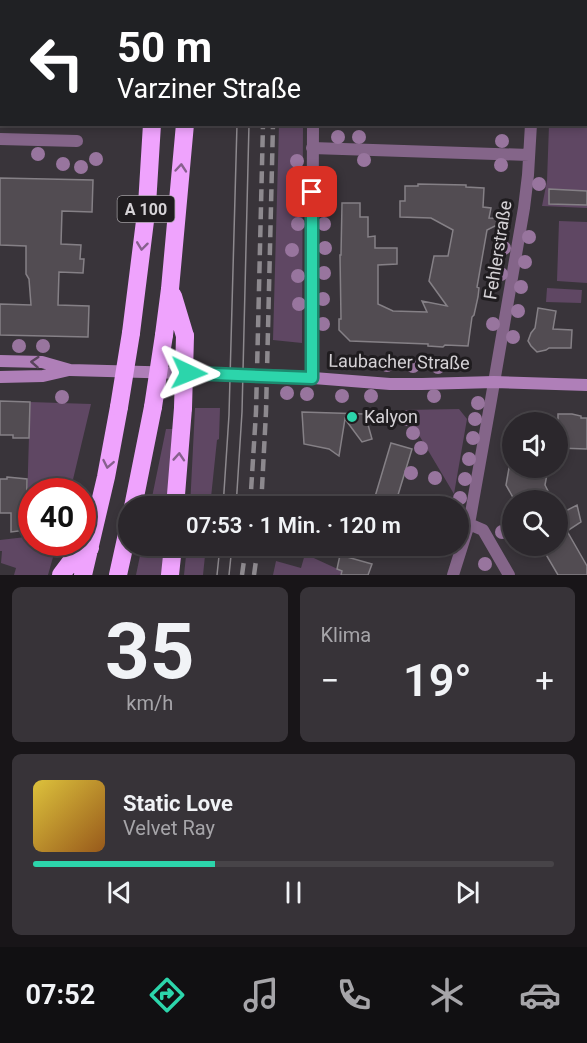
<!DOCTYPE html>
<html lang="de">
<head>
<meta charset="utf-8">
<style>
  :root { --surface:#2b272c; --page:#373338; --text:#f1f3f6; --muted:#a6a5a9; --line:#474448; --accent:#2cd5ab }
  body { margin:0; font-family:Roboto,sans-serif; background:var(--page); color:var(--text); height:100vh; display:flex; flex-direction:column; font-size:22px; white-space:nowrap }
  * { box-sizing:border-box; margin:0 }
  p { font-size:20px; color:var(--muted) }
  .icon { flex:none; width:33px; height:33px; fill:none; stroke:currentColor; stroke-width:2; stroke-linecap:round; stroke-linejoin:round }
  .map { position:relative; height:575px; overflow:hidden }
  .details { display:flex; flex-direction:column; gap:12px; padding:12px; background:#181518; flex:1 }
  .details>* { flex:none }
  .top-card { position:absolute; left:0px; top:0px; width:588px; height:126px; box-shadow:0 3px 9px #0003,0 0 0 2px var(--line); background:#202124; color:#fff; overflow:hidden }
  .fabs { position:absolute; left:502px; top:412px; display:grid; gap:12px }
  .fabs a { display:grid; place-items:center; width:66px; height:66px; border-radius:50%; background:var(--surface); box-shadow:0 3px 9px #0003,0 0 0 2px var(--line); font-size:30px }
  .speed { position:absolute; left:18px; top:478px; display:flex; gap:12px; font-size:30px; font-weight:700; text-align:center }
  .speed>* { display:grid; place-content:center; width:78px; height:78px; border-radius:50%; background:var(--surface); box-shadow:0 3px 9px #0003,0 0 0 2px var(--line); line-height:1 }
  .speed .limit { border:9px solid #d22; background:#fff; color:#111 }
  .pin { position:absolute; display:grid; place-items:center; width:51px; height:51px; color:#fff; margin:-26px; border-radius:12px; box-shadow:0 3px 9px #0006 }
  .me { position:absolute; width:66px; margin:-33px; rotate:92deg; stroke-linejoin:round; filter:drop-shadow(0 0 4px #0008) }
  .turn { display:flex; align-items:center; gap:21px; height:126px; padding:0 18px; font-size:27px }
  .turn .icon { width:78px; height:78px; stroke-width:2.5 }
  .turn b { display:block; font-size:42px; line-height:51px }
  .big { font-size:45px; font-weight:600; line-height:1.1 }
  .details .card { flex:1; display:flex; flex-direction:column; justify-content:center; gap:9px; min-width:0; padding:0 21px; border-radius:9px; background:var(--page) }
  .details .dial { align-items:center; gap:0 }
  .dial b { font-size:78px; line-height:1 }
  .song { display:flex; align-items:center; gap:18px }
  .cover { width:72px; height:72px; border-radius:9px; background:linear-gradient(135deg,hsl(50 70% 55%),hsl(30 70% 35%)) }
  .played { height:6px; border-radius:3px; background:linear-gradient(90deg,var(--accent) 35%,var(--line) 35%) }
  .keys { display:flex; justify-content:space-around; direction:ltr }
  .heat { display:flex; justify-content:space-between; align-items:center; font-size:33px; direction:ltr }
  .details .tiles { flex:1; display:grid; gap:12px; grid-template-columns:1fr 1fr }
  .card:last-child { grid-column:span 2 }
  .trip { position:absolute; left:118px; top:496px; width:351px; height:60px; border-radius:30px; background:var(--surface); box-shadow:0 3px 9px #0003,0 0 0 2px var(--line); font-weight:600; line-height:60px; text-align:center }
  .tabs { display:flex; height:96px; justify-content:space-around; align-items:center; background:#111012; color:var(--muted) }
  .tabs .icon { width:42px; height:42px }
  .tabs .on { color:var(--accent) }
  .tabs b { font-size:27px; color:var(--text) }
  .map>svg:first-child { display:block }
  .green { fill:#5f4763 }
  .building { fill:#524c52; stroke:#858086; stroke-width:1.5 }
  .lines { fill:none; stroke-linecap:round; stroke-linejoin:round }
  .street { stroke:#846589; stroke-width:12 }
  .secondary { stroke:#af7fb8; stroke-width:12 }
  .highway { stroke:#efa3fd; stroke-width:18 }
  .tram { stroke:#8d898e; stroke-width:1.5 }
  .rail { stroke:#8d898e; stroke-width:4.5; stroke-dasharray:12 6; stroke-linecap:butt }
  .highway-bridge { stroke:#efa3fd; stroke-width:18 }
  .tree { fill:#98759e }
  .oneway { stroke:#87608e }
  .oneway2 { stroke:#59445c }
  .route-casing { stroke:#1d8a6f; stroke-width:15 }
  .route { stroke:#2cd5ab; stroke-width:10 }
  .poi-dot { fill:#2cd5ab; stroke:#1f1c1f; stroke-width:2 }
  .labels { text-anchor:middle; stroke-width:6; stroke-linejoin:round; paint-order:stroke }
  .shield { fill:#1f1c1f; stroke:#9e9b9f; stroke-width:1.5 }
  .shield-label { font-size:16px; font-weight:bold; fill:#d5d2d6 }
  .street-label { font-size:18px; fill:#d5d2d6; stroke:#1f1c1f }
  .poi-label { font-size:18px; fill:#d5d2d6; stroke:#1f1c1f; text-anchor:start }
</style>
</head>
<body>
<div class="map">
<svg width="587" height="575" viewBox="0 0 587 575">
  <rect width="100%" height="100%" fill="#39343a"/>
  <path class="green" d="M553,0H587V208L542,206L547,181L549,125L586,124V2H553Z
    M279,125H303L302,343L273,340Z
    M559,221L587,222V283L557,281Z
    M547,288L582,290L581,303L546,302Z
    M30,402L91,404L70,492H32V543H57L48,575H14L16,568L1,563L2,551H0V540L26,537Z
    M195,408H220L219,439L217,440L210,507H190Z
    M459,409L467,419L454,494L404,410Z
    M166,429H174L169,507H150Z
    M142,546H166L164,575H136Z
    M187,546H206L203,575H184Z
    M305,554L342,571L341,575H273L276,561L301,568Z"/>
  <path class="building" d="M0,178L93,180L92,212L62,211L61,244L81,245L80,259H84L83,273L59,272L58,305L89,306L88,337L0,335V304L31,305L29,279L26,274V246L0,245Z
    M418,184L466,185V187L484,188L483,207L491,208L489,218L509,219L487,230L477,287L479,288L478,297L474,315L472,317L468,346L445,345L443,347L428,346V344L350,341L339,330V319H341L340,255H341L342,203H360V217H368V237L375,236V248H397V264L378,265V304L393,311L427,312L422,301L447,306L429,281L434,256H448L453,230L431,218L400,217V201H405V186H418Z
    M549,189L587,191V205L549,204Z
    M538,308L556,311L553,329L572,330L571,348H549L546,350L537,352L531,346L528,341L531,333L535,328Z
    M0,401L30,402L29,438H13V435H0Z
    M302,412L365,414L372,439L362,442L345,419L339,456L329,449L304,444Z
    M558,414H572L581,416V418H587V449L558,448Z
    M391,443L412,449L398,495L405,507H385L382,503L374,500Z
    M509,468H544L547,474L545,485L553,501H515L506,485Z
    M7,477L27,479L26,530L11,532V513H0V479H7Z
    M577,505L581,522L567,531L587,566V575H558L541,546H558V515Z
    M340,555L372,564L368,575H341L342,571L337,569Z"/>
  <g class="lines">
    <path class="street" d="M313,2V0
      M534,2V0
      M0,139L77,141
      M312,148L529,155
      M312,378L313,124
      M469,524L483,530L509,575
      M453,575L469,524L491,400L524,208L528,175L531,124"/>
    <path class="secondary" d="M0,361L42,362L70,370L288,376L390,384H422L494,382L587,385
      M0,377L43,376L69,370"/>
    <path class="highway" d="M160,2V0
      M194,2V0
      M173,296L185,336
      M131,333L147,205L152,124
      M164,335L170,289L185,124
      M133,507L153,407
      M175,507L183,408
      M61,575L70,563L90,548
      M83,575L106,477L119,407
      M118,575L129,525
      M170,575L173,546"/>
    <path class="tram" d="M240,2V0
      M252,2V0
      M223,507L229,415L237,124
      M236,507L242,412L249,124
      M217,575L220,546
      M229,575L232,546"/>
    <path class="rail" d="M266,2V0
      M276,2V0
      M250,507L256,412L263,124
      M261,507L266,412L273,124
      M242,575L246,546
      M254,575L258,546"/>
    <path class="highway-bridge" d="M119,407L131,333
      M153,407L164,335
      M183,408L185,336"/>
  </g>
  <g class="tree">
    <circle cx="338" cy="137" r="7"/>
    <circle cx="359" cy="137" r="7"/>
    <circle cx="502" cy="141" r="7"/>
    <circle cx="38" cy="154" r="7"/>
    <circle cx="96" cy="159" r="7"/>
    <circle cx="364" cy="160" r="7"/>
    <circle cx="297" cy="161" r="7"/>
    <circle cx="63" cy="164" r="7"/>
    <circle cx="501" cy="165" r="7"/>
    <circle cx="81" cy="167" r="7"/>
    <circle cx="539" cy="184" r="7"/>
    <circle cx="295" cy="196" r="7"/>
    <circle cx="298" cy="224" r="7"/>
    <circle cx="324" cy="224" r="7"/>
    <circle cx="529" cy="237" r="7"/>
    <circle cx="325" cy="248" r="7"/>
    <circle cx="504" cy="248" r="7"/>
    <circle cx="292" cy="250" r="7"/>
    <circle cx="525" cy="262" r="7"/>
    <circle cx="324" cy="273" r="7"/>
    <circle cx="501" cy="274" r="7"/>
    <circle cx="298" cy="276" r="7"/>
    <circle cx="521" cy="287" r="7"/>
    <circle cx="323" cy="299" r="7"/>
    <circle cx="299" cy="304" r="7"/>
    <circle cx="518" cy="311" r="7"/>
    <circle cx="323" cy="324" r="7"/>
    <circle cx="493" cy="324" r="7"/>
    <circle cx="513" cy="337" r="7"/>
    <circle cx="19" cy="346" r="7"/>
    <circle cx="43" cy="346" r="7"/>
    <circle cx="387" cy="365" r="7"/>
    <circle cx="413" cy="366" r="7"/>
    <circle cx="438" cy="367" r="7"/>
    <circle cx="287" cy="393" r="7"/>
    <circle cx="307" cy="394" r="7"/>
    <circle cx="342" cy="396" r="7"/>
    <circle cx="371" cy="396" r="7"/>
    <circle cx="434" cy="396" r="7"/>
    <circle cx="62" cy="397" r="7"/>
    <circle cx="478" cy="403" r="7"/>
    <circle cx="406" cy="419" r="7"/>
    <circle cx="475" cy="419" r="7"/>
    <circle cx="413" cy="433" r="7"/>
    <circle cx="473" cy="438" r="7"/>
    <circle cx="421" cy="448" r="7"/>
    <circle cx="469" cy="459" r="7"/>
    <circle cx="411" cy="473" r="7"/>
    <circle cx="435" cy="478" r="7"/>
    <circle cx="465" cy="479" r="7"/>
    <circle cx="460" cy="498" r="7"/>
    <circle cx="502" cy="532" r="7"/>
    <circle cx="485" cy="564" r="7"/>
  </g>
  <defs><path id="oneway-chevron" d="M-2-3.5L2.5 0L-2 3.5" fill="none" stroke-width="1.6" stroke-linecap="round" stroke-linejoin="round" transform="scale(1.5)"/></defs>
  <g class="oneway">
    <use href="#oneway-chevron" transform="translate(181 168) rotate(-85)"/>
    <use href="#oneway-chevron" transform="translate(142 246) rotate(97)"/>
    <use href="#oneway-chevron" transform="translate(179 457) rotate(-86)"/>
    <use href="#oneway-chevron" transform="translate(108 464) rotate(101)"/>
  </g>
  <use class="oneway2" href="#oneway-chevron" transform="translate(35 362) rotate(-176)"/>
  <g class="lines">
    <defs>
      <path id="route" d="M189,373L312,378V192"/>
    </defs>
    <use href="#route" class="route-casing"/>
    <use href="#route" class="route"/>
  </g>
  <circle class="poi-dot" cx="352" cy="417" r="6"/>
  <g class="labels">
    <rect class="shield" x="117.5" y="196" width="57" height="26" rx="4.5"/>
    <g class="shield-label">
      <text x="146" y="215">A 100</text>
    </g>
    <g class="street-label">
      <text transform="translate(498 250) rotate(-81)" y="6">Fehlerstraße</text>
      <text transform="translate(399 362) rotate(1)" y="6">Laubacher Straße</text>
    </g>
    <g class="poi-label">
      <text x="364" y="423">Kalyon</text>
    </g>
  </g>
</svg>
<div class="fabs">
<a><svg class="icon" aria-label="sound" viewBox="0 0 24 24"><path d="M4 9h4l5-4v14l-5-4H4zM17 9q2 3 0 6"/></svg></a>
<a><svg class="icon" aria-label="search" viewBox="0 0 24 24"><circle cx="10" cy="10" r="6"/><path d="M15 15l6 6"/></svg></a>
</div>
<div class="speed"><div class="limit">40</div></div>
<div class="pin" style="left:312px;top:192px;background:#d93025"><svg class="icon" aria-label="arrive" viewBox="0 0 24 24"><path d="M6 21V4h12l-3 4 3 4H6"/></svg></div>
<svg class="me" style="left:189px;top:373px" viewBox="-20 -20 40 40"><path d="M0-17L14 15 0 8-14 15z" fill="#2cd5ab" stroke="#fff" stroke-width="4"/></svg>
<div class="trip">07:53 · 1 Min. · 120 m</div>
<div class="top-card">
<div class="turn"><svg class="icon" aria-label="left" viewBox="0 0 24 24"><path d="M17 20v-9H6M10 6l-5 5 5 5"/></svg><div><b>50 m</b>Varziner Straße</div></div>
</div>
</div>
<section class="details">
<div class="tiles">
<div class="card dial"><b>35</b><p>km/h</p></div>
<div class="card"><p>Klima</p>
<div class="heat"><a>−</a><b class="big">19°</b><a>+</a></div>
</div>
<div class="card">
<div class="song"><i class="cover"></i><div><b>Static Love</b><p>Velvet Ray</p></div></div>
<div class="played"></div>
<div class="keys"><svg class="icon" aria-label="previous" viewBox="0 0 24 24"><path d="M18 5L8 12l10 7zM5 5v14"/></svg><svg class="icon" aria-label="pause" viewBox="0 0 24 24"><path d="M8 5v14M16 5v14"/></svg><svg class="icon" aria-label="next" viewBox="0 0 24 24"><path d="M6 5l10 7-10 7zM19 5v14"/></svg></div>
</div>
</div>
</section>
<nav class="tabs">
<b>07:52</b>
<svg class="icon on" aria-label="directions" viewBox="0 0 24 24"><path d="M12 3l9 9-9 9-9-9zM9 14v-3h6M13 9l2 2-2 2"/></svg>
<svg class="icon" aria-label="music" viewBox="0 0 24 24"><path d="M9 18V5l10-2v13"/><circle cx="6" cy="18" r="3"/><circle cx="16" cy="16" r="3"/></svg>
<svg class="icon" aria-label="phone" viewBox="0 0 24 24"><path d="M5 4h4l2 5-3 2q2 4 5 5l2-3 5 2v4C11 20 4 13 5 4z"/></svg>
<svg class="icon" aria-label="climate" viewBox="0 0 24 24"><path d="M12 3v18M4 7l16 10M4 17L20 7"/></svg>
<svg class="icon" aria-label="car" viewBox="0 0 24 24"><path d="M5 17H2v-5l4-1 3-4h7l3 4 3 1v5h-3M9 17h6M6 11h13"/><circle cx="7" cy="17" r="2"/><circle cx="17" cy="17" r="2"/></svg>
</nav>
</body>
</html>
